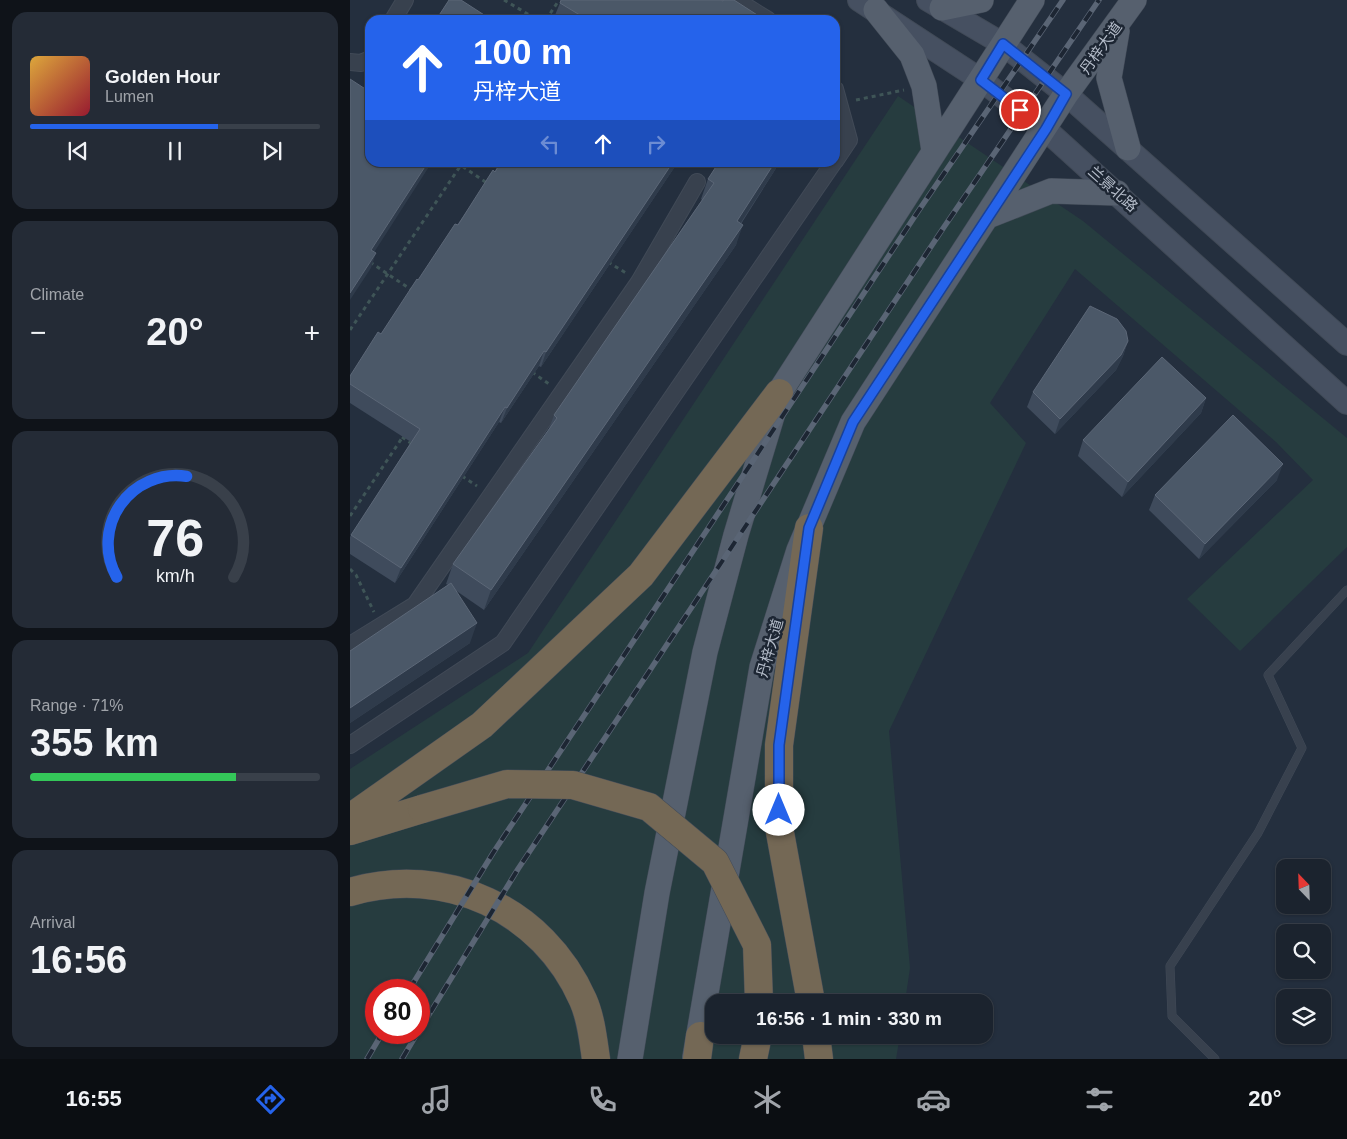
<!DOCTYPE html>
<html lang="en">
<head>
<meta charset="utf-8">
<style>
  :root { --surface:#1b232e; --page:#242b36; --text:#f1f3f6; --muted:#a0a4aa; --line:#39404a; --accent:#2563eb }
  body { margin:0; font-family:Helvetica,"Noto Sans SC",sans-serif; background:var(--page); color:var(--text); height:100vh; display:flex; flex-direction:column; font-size:19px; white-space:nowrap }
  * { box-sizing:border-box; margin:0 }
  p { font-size:16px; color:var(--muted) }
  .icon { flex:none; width:28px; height:28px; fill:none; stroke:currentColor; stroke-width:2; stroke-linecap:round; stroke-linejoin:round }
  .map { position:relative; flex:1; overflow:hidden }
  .side { display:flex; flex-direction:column; gap:12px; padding:12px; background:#0f1319; width:350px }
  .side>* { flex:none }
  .hud { position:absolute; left:15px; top:15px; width:475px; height:152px; border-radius:15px; box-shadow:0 1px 4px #0004,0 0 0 1px var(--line); background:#2563eb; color:#fff; overflow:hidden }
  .needle { width:32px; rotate:337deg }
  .buttons { position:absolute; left:926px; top:859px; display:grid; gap:10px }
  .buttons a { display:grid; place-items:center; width:55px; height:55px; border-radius:10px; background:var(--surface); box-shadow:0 1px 4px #0004,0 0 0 1px var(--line); font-size:25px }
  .speed { position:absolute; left:15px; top:979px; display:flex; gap:10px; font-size:25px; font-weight:700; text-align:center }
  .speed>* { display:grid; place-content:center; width:65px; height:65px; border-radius:50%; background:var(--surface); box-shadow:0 1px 4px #0004,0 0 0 1px var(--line); line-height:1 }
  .speed .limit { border:8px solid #d22; background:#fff; color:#111 }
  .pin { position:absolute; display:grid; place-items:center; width:42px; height:42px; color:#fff; margin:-21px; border:2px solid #fff; border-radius:50%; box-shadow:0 1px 5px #0007 }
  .me { position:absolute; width:55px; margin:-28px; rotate:0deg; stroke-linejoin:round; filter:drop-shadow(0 0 4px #0008) }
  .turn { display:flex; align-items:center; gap:18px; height:105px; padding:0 25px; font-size:22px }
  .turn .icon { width:65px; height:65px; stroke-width:2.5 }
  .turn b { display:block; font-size:35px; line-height:42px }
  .lanes { display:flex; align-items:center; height:48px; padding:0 25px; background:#0003; justify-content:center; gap:25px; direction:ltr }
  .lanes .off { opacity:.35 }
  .big { font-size:38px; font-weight:600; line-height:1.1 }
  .side .card { flex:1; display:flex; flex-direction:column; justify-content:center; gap:8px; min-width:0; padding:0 18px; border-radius:15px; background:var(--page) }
  .side .dial { align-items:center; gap:0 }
  .dial svg { height:130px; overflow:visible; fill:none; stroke:var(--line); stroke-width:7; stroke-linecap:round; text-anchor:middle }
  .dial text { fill:var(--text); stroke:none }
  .song { display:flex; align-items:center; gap:15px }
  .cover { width:60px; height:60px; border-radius:8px; background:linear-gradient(135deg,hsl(40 70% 55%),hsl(350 70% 35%)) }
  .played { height:5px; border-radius:2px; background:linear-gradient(90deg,var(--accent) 65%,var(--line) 65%) }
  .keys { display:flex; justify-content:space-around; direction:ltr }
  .heat { display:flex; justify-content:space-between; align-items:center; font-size:28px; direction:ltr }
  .charge { height:8px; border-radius:4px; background:linear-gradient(90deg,#34c759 71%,var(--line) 0) }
  .trip { position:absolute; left:355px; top:994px; width:288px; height:50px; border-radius:15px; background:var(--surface); box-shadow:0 1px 4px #0004,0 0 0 1px var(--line); font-weight:600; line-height:50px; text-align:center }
  .tabs { display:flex; height:80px; justify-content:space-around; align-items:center; background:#0b0e12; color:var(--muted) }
  .tabs .icon { width:35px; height:35px }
  .tabs .current { color:var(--accent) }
  .tabs b { font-size:22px; color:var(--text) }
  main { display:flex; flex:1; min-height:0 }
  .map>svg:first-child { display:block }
  .green { fill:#263c3f; fill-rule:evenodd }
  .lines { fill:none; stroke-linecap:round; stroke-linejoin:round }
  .lane-casing { stroke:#414a57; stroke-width:9 }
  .street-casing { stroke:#414a57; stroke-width:18 }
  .secondary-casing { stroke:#414a57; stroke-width:24 }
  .primary-casing { stroke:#414a57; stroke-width:26 }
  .highway-casing { stroke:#434c59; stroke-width:29 }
  .path { stroke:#3f5557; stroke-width:3; stroke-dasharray:4 4; stroke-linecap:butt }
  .lane { stroke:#38414e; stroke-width:8 }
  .street { stroke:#38414e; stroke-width:16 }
  .secondary { stroke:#465061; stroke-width:22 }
  .primary { stroke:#56606e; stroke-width:25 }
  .highway { stroke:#746855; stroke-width:28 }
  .rail-casing { stroke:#5a6575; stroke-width:5.5 }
  .rail { stroke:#1d2633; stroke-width:4; stroke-dasharray:11; stroke-linecap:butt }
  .highway-bridge-casing { stroke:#434c59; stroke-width:29; stroke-linecap:butt }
  .highway-bridge { stroke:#746855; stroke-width:28 }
  .wall { fill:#3f4b5c }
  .shaded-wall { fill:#2f3b4b }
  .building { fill:#4b5868; stroke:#5c6777 }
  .route-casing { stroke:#184099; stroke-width:12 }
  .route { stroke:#2563eb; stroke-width:9 }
  .labels { text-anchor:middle; stroke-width:5; stroke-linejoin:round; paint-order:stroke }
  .street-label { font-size:15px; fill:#b4bcc9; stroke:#1d2633 }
</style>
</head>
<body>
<main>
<section class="side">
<div class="card">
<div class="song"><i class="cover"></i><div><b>Golden Hour</b><p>Lumen</p></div></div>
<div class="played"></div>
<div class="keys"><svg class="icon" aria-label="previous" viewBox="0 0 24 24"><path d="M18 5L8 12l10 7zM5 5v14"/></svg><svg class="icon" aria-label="pause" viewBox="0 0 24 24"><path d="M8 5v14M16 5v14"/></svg><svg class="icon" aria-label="next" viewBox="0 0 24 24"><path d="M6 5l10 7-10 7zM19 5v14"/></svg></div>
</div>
<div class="card"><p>Climate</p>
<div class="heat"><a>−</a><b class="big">20°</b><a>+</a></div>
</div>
<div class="card dial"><svg viewBox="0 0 100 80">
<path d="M14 69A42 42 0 1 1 86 69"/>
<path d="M14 69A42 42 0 0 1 57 7" stroke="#2563eb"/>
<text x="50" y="56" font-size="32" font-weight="700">76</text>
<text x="50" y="72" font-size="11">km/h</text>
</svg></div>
<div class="card"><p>Range · 71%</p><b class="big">355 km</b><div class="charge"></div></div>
<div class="card"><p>Arrival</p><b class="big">16:56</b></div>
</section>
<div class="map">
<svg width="997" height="1059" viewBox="0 0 997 1059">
  <rect width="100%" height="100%" fill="#242f3e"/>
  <path class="green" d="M548,96L733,221L997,438V547L890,651L837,599L963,480L926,442L725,269L640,403L676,443L539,731L560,968L555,1002H364V1035H550L546,1059H0V769L178,653ZM26,990H69V1032H26Z"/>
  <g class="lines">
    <defs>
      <path id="lane" d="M865,1059L822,1016L820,966L908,833L952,748L918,675L997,590"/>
      <path id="street" d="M386,0L418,20
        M43,20L55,0
        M0,62L11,63L20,59
        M485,89L499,140L485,161
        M0,645L65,605L289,282L347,182
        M0,745L153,643L484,162"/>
      <path id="secondary" d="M509,0L631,80L695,129L997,403
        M578,0L653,44L716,94L997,344"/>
      <path id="primary" d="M592,8L631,0
        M526,10L562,55L574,86L584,151
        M767,31L759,78L778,148
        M638,216L701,191L767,193
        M345,1057L412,667L449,550L503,422L716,94L784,0
        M280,1059L307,893L355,652L386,535L429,393L682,0"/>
      <path id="highway" d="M459,528L429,745V827L461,1002
        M0,818L132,725L291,575L429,393
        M0,831L72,809
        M0,892C95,864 193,909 233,1000C241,1018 243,1039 246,1059
        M466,1035L469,1059
        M347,1059L350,1036
        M403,1059L408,1035"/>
    </defs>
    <use href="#lane" class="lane-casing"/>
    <use href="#street" class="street-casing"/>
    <use href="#secondary" class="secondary-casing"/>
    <use href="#primary" class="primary-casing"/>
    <use href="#highway" class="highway-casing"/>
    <path class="path" d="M154,0L188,20
      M196,20L209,0
      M506,100L554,90
      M106,162L137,183
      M20,262L63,291
      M258,262L276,273
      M0,330L113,162
      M182,372L199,384
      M52,437L62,444
      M112,476L127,486
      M0,516L54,435
      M0,569L6,575L24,612"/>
    <use href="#lane" class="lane"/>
    <use href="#street" class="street"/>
    <use href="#secondary" class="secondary"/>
    <use href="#primary" class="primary"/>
    <use href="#highway" class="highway"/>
    <defs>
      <path id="rail" d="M59,990L143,853L569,210L713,0
        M69,1031L168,869L594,227L749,0
        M17,1059L33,1032
        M52,1059L68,1032"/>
    </defs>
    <use href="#rail" class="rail-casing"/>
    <use href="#rail" class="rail"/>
    <defs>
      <path id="highway-bridge" d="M72,809L157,784L223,785L299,807L365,862L407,945L409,1002"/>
    </defs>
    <use href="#highway-bridge" class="highway-bridge-casing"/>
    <use href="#highway-bridge" class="highway-bridge"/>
  </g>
  <path class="wall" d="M210,3L415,20H203Z
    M151,162H328L191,367L189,366L151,423L149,422L45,583L0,554V537L61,442L0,403V376L31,334Z
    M430,162L391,224L386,245L134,610L105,590L120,643L0,723V651L98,585L96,584L103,564L199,429L204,415L352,200L351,199L358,179Z
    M778,341L773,356L766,370L705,434L677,407L683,392Z
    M856,398L851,413L772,497L728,456L733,440Z
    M927,480L849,559L799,510L805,495Z"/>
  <path class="shaded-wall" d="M78,162H82L16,265L21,250Z
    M323,162H328L191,367L196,352Z
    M425,162H430L379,241L387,221Z
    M393,225L386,245L134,610L141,590Z
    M26,253L21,268L0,300V293Z
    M778,341L773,356L766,370L705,434L710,419Z
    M194,351L189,366L151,423L157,408Z
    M856,398L851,413L772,497L778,482Z
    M155,407L149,422L45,583L51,568Z
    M933,464L927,480L849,559L855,544Z
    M127,623L120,643L0,723V708Z"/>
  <path class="building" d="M99,0H111L142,20H86Z
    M211,0H371L373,1V0H384L415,20H238L210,3Z
    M0,79L20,92V162H78L21,250L26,253L0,293Z
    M151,162H323L196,352L194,351L157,408L155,407L51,568L1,535L70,429L0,384V376L28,332L31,334L67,279L68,280L105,224L108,225L143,170L145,172Z
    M369,162H425L387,221L393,225L141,590L103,564L207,418L204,415L364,183L358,179Z
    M740,306L767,319L776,331L778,341L771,355L710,419L683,392Z
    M812,357L856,398L778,482L733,440Z
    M883,415L933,464L855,544L805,495Z
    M101,583L127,623L0,708V651Z"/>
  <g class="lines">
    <defs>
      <path id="route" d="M429,810V745L459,528L503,422L696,129L716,94L653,44L631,80L670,110"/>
    </defs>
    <use href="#route" class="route-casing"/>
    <use href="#route" class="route"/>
  </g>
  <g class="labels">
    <g class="street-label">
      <text transform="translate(751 48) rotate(-54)" y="5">丹梓大道</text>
      <text transform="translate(763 189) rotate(42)" y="5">兰景北路</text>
      <text transform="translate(420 648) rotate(-74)" y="5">丹梓大道</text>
    </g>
  </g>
</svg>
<div class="buttons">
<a><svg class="needle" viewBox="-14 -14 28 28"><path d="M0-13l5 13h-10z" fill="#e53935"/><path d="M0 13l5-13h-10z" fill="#a0a4aa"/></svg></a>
<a><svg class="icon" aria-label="search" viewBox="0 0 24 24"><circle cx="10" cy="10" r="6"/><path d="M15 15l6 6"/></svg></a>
<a><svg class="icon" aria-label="layers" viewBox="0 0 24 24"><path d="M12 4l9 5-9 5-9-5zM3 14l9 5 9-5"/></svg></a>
</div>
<div class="speed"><div class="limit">80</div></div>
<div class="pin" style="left:670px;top:110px;background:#d93025"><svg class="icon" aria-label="arrive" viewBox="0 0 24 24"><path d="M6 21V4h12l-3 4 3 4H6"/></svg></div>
<svg class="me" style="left:429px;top:810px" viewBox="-20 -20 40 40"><circle r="19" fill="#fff"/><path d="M0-13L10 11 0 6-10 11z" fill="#2563eb"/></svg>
<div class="trip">16:56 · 1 min · 330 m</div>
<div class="hud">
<div class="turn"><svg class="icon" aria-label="ahead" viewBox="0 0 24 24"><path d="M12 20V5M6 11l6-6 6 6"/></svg><div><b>100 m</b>丹梓大道</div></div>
<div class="lanes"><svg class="icon off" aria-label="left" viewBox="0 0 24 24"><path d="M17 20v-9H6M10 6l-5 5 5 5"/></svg><svg class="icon" aria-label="ahead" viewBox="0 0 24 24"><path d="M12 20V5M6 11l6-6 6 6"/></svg><svg class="icon off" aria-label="right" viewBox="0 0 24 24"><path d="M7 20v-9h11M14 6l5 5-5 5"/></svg></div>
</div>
</div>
</main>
<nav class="tabs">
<b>16:55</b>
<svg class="icon current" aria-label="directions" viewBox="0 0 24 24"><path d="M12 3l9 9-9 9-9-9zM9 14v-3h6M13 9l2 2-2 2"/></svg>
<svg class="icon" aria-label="music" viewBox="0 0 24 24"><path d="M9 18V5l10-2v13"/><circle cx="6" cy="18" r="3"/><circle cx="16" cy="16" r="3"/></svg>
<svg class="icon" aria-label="phone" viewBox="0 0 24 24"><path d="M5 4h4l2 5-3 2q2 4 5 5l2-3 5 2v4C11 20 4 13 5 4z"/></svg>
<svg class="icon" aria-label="climate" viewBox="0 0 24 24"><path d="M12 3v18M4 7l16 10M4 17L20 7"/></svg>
<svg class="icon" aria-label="car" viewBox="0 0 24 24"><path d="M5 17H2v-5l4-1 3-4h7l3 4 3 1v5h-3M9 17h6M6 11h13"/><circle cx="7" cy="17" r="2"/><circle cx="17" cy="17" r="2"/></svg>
<svg class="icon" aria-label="filters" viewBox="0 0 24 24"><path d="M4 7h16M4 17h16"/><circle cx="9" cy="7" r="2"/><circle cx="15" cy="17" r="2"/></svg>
<b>20°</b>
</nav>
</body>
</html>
